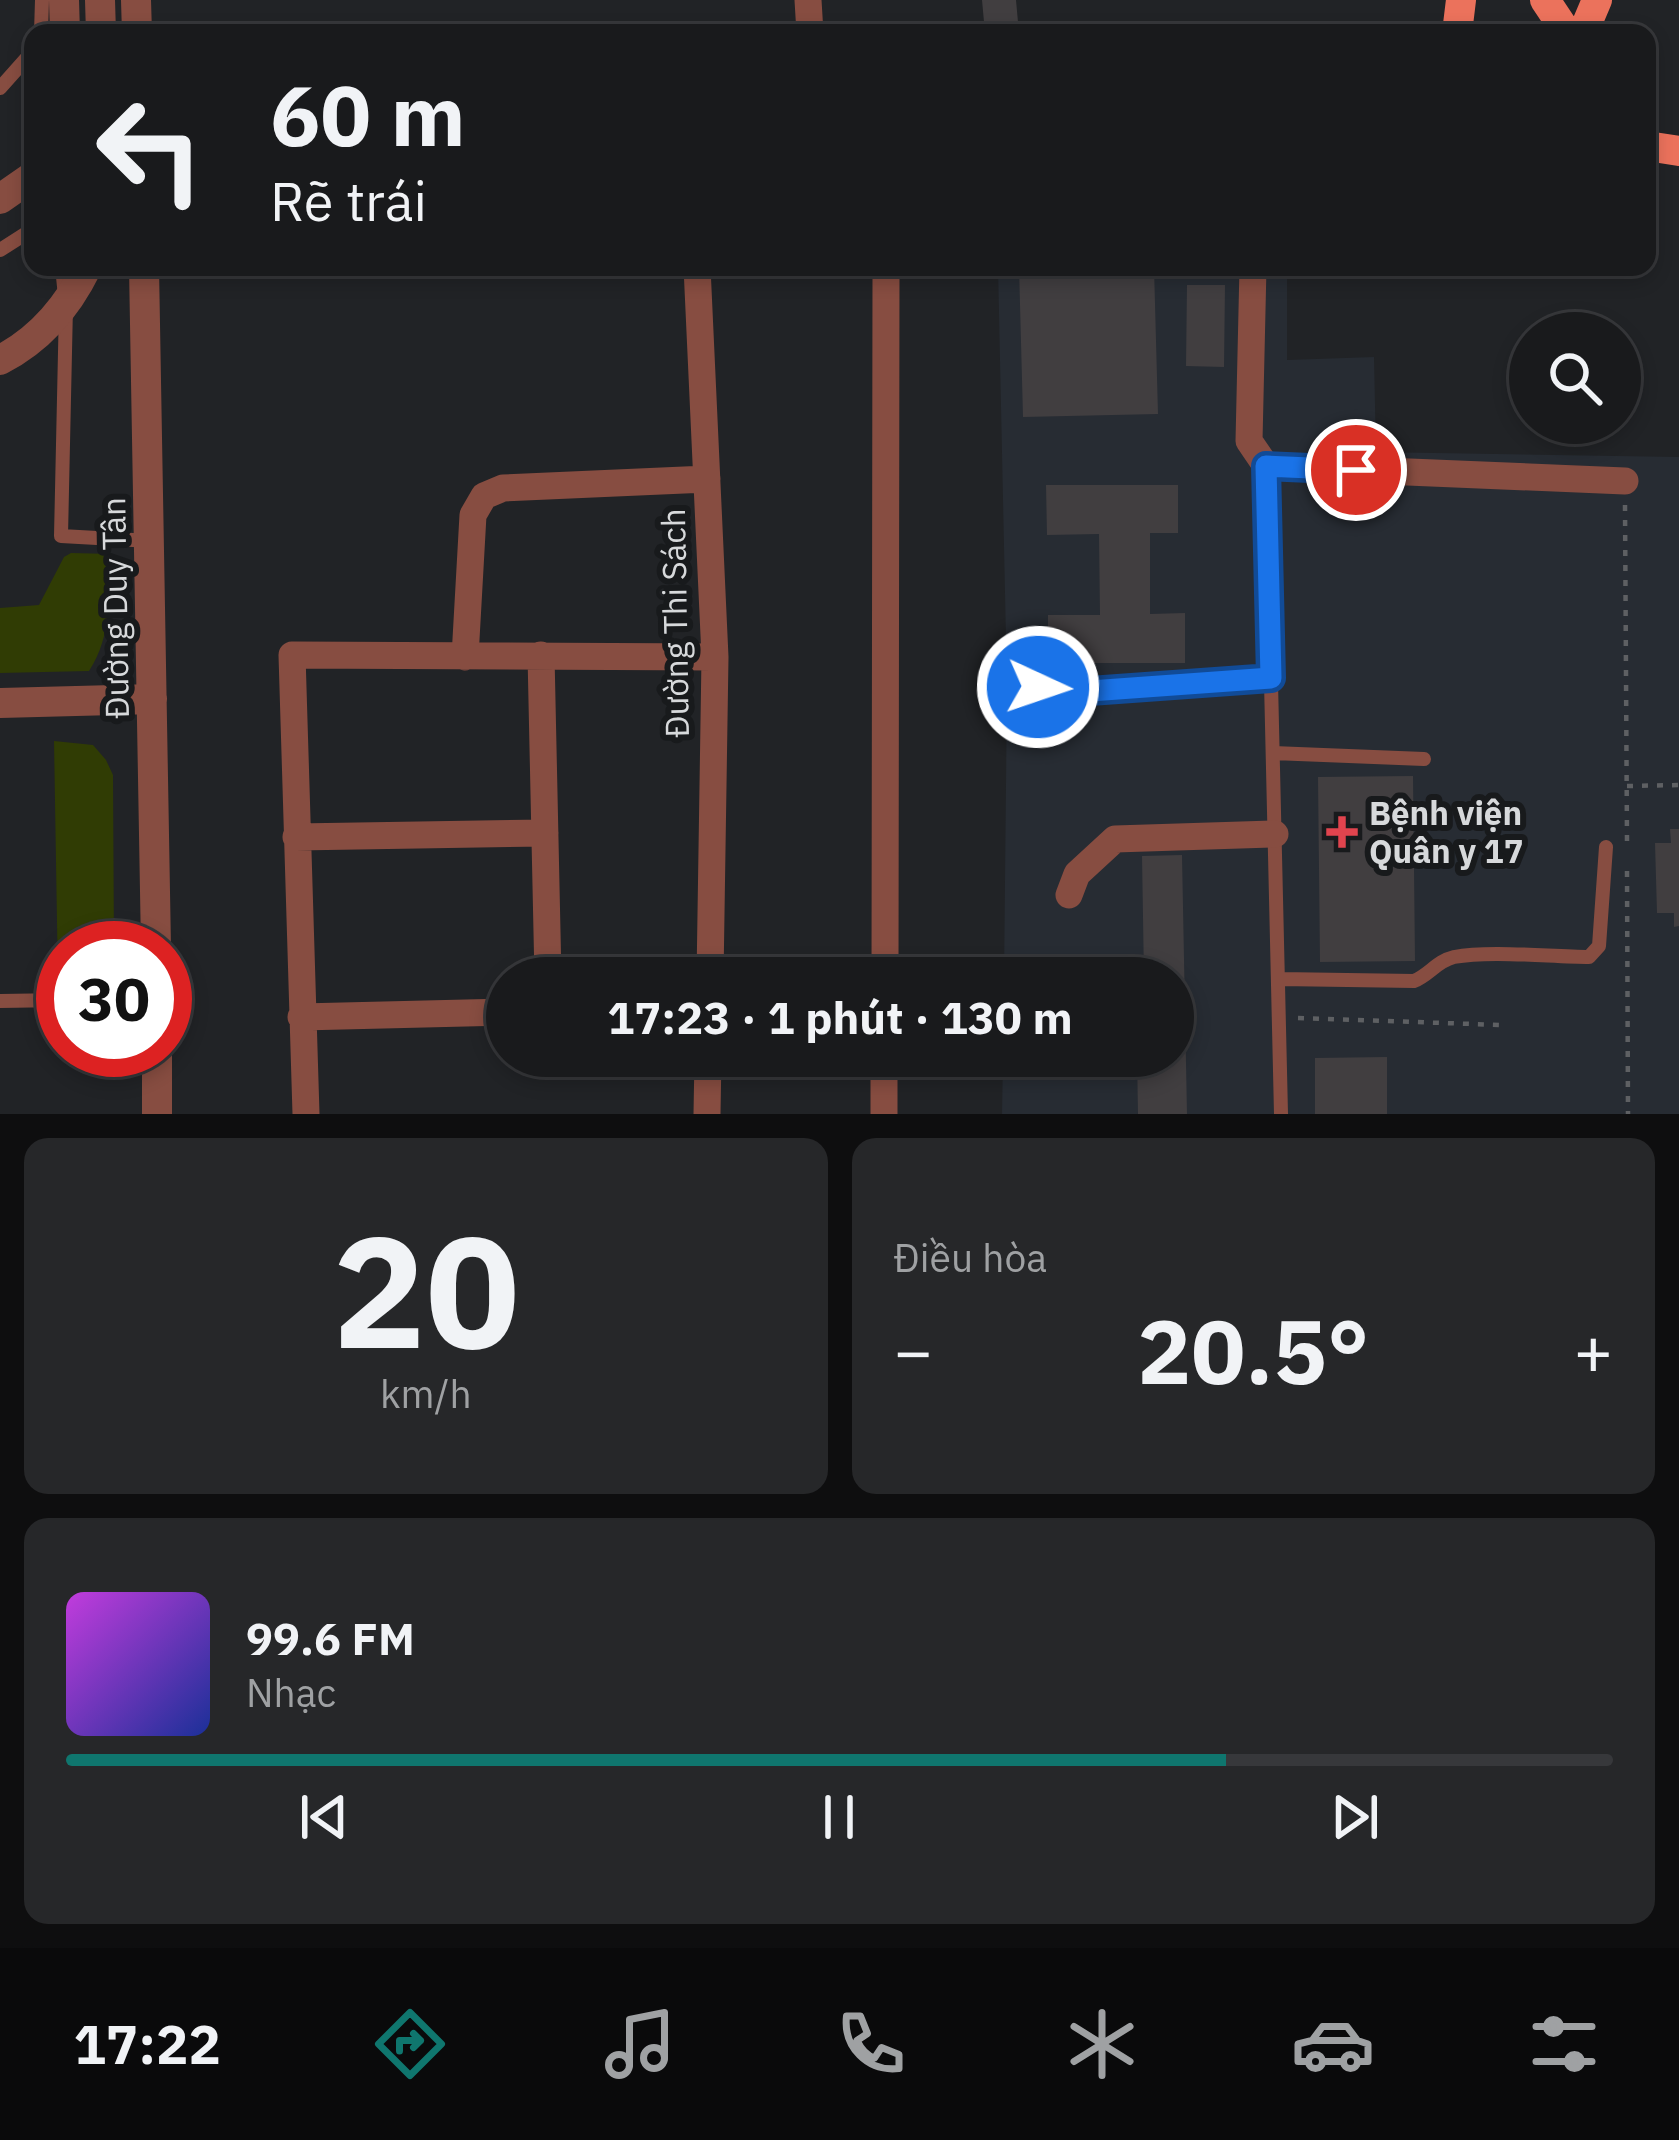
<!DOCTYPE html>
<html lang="vi">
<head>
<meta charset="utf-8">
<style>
  :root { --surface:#191a1c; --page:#262729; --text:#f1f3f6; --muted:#9fa1a3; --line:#37383b; --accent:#0f766e }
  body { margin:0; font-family:"IBM Plex Sans",sans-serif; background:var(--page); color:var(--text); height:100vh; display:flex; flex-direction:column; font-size:45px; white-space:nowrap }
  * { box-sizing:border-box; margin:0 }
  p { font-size:39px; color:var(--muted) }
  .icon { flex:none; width:66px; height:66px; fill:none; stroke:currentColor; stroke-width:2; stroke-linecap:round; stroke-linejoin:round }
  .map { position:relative; height:1114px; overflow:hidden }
  .drawer { display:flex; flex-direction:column; gap:24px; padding:24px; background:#0e0e0f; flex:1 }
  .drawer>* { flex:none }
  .top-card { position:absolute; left:24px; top:24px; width:1632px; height:252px; border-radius:24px; box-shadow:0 6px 18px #0003,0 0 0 3px var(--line); background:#191a1c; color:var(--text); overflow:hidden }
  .buttons { position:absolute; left:1509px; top:312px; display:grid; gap:24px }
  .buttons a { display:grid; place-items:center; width:132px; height:132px; border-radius:50%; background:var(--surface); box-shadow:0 6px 18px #0003,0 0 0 3px var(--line); font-size:60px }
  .speed { position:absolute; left:36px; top:921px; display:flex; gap:24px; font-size:60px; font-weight:700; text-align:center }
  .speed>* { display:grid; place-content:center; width:156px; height:156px; border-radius:50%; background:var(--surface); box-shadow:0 6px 18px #0003,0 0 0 3px var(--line); line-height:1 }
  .speed .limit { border:18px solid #d22; background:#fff; color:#111 }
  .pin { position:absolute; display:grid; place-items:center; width:102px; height:102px; color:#fff; margin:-51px; border:6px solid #fff; border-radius:50%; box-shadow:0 3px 12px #0007 }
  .me { position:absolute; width:132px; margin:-66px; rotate:93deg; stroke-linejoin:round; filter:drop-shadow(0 0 9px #0008) }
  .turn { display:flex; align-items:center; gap:42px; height:252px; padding:0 48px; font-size:54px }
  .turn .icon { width:156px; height:156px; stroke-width:2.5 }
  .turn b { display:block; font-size:84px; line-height:102px }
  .big { font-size:90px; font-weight:700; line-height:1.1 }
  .drawer .card { flex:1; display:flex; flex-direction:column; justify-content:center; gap:18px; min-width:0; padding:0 42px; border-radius:24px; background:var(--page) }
  .drawer .dial { align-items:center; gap:0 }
  .dial b { font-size:156px; line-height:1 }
  .song { display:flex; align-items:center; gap:36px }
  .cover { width:144px; height:144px; border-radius:18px; background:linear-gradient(135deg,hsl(290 70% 55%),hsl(230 70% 35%)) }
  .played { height:12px; border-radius:6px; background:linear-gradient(90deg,var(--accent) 75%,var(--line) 75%) }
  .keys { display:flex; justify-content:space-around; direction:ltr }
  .heat { display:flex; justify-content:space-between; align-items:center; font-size:66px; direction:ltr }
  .drawer .tiles { flex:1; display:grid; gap:24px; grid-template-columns:1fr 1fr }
  .card:last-child { grid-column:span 2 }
  .trip { position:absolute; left:486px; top:957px; width:708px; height:120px; border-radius:60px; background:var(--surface); box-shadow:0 6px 18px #0003,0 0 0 3px var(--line); font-weight:700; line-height:120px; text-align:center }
  .tabs { display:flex; height:192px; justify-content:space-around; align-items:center; background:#0a0a0b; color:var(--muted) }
  .tabs .icon { width:84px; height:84px }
  .tabs .current { color:var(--accent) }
  .tabs b { font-size:54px; color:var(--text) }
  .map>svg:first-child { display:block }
  .built { fill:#272c33 }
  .green { fill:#303c04 }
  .building { fill:#413e40 }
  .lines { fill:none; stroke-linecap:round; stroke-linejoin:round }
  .path { stroke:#5e6063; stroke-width:4.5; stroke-dasharray:6 9; stroke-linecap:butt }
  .service { stroke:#874d41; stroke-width:14 }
  .minor { stroke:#874d41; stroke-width:27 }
  .tertiary { stroke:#874d41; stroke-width:30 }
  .primary { stroke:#eb725c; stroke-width:30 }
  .tertiary-bridge { stroke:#874d41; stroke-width:30 }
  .route-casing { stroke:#114b97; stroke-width:30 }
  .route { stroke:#1a73e8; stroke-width:21 }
  .health-dot { fill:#e0444e; stroke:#181a1c; stroke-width:4.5 }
  .labels { text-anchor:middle; stroke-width:12; stroke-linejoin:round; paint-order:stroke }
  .street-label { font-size:33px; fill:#d7d9db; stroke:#181a1c }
  .poi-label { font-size:33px; font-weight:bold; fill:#d7d9db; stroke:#181a1c; text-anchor:start }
</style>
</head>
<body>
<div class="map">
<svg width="1679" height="1114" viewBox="0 0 1679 1114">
  <rect width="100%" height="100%" fill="#212326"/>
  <path class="built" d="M998,267H1287V360L1374,357L1376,452L1679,457V1114H1002L1003,1056H1173V978H1004L1007,686Z"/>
  <path class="green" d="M71,553L112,554C109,594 112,636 89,671L0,673V608L39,605L64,557Z
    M54,741L93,745L106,760L113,775L114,948H63V982H58Z"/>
  <path class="building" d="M982,0H1016L1019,33H985Z
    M1019,267H1154L1158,414L1023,417Z
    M1187,285H1225L1224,367L1186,366Z
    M1046,485H1178V533H1150V614L1185,613V663H1048V615H1100L1099,534L1047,535Z
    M1413,776L1415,961L1320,962L1318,777Z
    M1670,829H1679V926L1674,927V913H1657L1655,843H1671Z
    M1182,855L1187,1114H1138L1137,1056H1173V978H1144L1142,856Z
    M1387,1057V1114H1315V1058Z"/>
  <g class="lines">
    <path class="path" d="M1625,505L1627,842
      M1627,786L1679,785
      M1627,871L1628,1114
      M1298,1018L1502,1025"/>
    <path class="service" d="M41,33L42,0
      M0,88L33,51
      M0,250L33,229
      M62,267L66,306L61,536L151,541
      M1266,466L1281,1114
      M1273,753L1424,759
      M1280,979L1414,981C1429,975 1437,961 1454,957C1490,950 1551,957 1589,957L1599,946L1606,847
      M0,1001L63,1000"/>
    <path class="minor" d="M808,0L810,33
      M697,267L715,657L710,978
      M1253,267L1249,441L1266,466L1625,481
      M541,655L548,978
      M465,657L473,515L484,496L503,488L707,479
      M1038,687L1090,691L1271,678
      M296,837L545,833
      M1069,895L1077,874L1115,839L1275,834
      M885,978L886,267
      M301,1017L507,1012
      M306,1114L292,655L715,657
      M707,1114L708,1056
      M884,1114V1056"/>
    <path class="tertiary" d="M64,0L65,33
      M100,0L101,33
      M136,0L137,33
      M0,199L33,176
      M144,267L156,948
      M0,703L152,699
      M157,1050V1114"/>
    <path class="primary" d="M1545,0L1567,33
      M1457,33L1461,0
      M1583,33L1597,0
      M1647,146L1679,151"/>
    <path class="tertiary-bridge" d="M0,360C39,340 68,306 87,267"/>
  </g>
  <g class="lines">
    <defs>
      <path id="route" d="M1038,687L1090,691L1271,678L1266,466L1356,470"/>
    </defs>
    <use href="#route" class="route-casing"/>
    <use href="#route" class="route"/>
  </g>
  <path class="health-dot" d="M1336 814h12v12h12v12h-12v12h-12v-12h-12v-12h12z"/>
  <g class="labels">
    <g class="street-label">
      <text transform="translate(115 608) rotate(-91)" y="12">Đường Duy Tân</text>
      <text transform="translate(675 623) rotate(-91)" y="12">Đường Thi Sách</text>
    </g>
    <g class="poi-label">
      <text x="1369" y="825">Bệnh viện<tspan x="1369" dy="38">Quân y 17</tspan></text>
    </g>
  </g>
</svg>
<div class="buttons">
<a><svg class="icon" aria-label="search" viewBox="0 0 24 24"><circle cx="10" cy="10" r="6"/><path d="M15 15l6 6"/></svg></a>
</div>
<div class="speed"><div class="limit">30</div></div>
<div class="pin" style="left:1356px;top:470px;background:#d93025"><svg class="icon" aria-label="arrive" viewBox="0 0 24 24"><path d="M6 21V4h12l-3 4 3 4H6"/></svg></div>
<svg class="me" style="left:1038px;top:687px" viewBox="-20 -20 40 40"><circle r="17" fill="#1a73e8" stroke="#fff" stroke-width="3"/><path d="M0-11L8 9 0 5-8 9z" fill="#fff"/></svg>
<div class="trip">17:23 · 1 phút · 130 m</div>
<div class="top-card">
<div class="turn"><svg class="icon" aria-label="left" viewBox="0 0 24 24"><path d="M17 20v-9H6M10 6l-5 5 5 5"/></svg><div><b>60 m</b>Rẽ trái</div></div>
</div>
</div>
<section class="drawer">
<div class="tiles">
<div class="card dial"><b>20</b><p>km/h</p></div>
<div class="card"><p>Điều hòa</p>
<div class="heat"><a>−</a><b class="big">20.5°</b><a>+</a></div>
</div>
<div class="card">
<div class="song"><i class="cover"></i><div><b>99.6 FM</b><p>Nhạc</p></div></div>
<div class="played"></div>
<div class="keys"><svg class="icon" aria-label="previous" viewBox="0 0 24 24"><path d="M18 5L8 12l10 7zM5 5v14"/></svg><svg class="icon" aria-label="pause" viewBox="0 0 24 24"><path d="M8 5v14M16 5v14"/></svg><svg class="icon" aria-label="next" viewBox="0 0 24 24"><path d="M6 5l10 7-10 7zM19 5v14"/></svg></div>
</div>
</div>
</section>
<nav class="tabs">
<b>17:22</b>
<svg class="icon current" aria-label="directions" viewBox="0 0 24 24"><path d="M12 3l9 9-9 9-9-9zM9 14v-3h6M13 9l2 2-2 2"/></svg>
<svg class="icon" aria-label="music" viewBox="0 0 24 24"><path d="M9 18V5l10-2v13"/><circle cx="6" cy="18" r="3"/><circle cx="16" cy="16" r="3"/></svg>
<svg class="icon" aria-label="phone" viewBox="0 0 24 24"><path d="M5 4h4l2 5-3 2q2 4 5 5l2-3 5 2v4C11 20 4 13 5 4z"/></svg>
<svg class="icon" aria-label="climate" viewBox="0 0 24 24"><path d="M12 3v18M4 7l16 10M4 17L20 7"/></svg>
<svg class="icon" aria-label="car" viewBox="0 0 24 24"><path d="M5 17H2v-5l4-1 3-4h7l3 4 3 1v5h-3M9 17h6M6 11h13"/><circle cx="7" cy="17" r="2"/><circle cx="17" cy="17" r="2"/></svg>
<svg class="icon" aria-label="filters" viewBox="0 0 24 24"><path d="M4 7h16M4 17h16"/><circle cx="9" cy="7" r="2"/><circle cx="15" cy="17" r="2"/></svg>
</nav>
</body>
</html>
